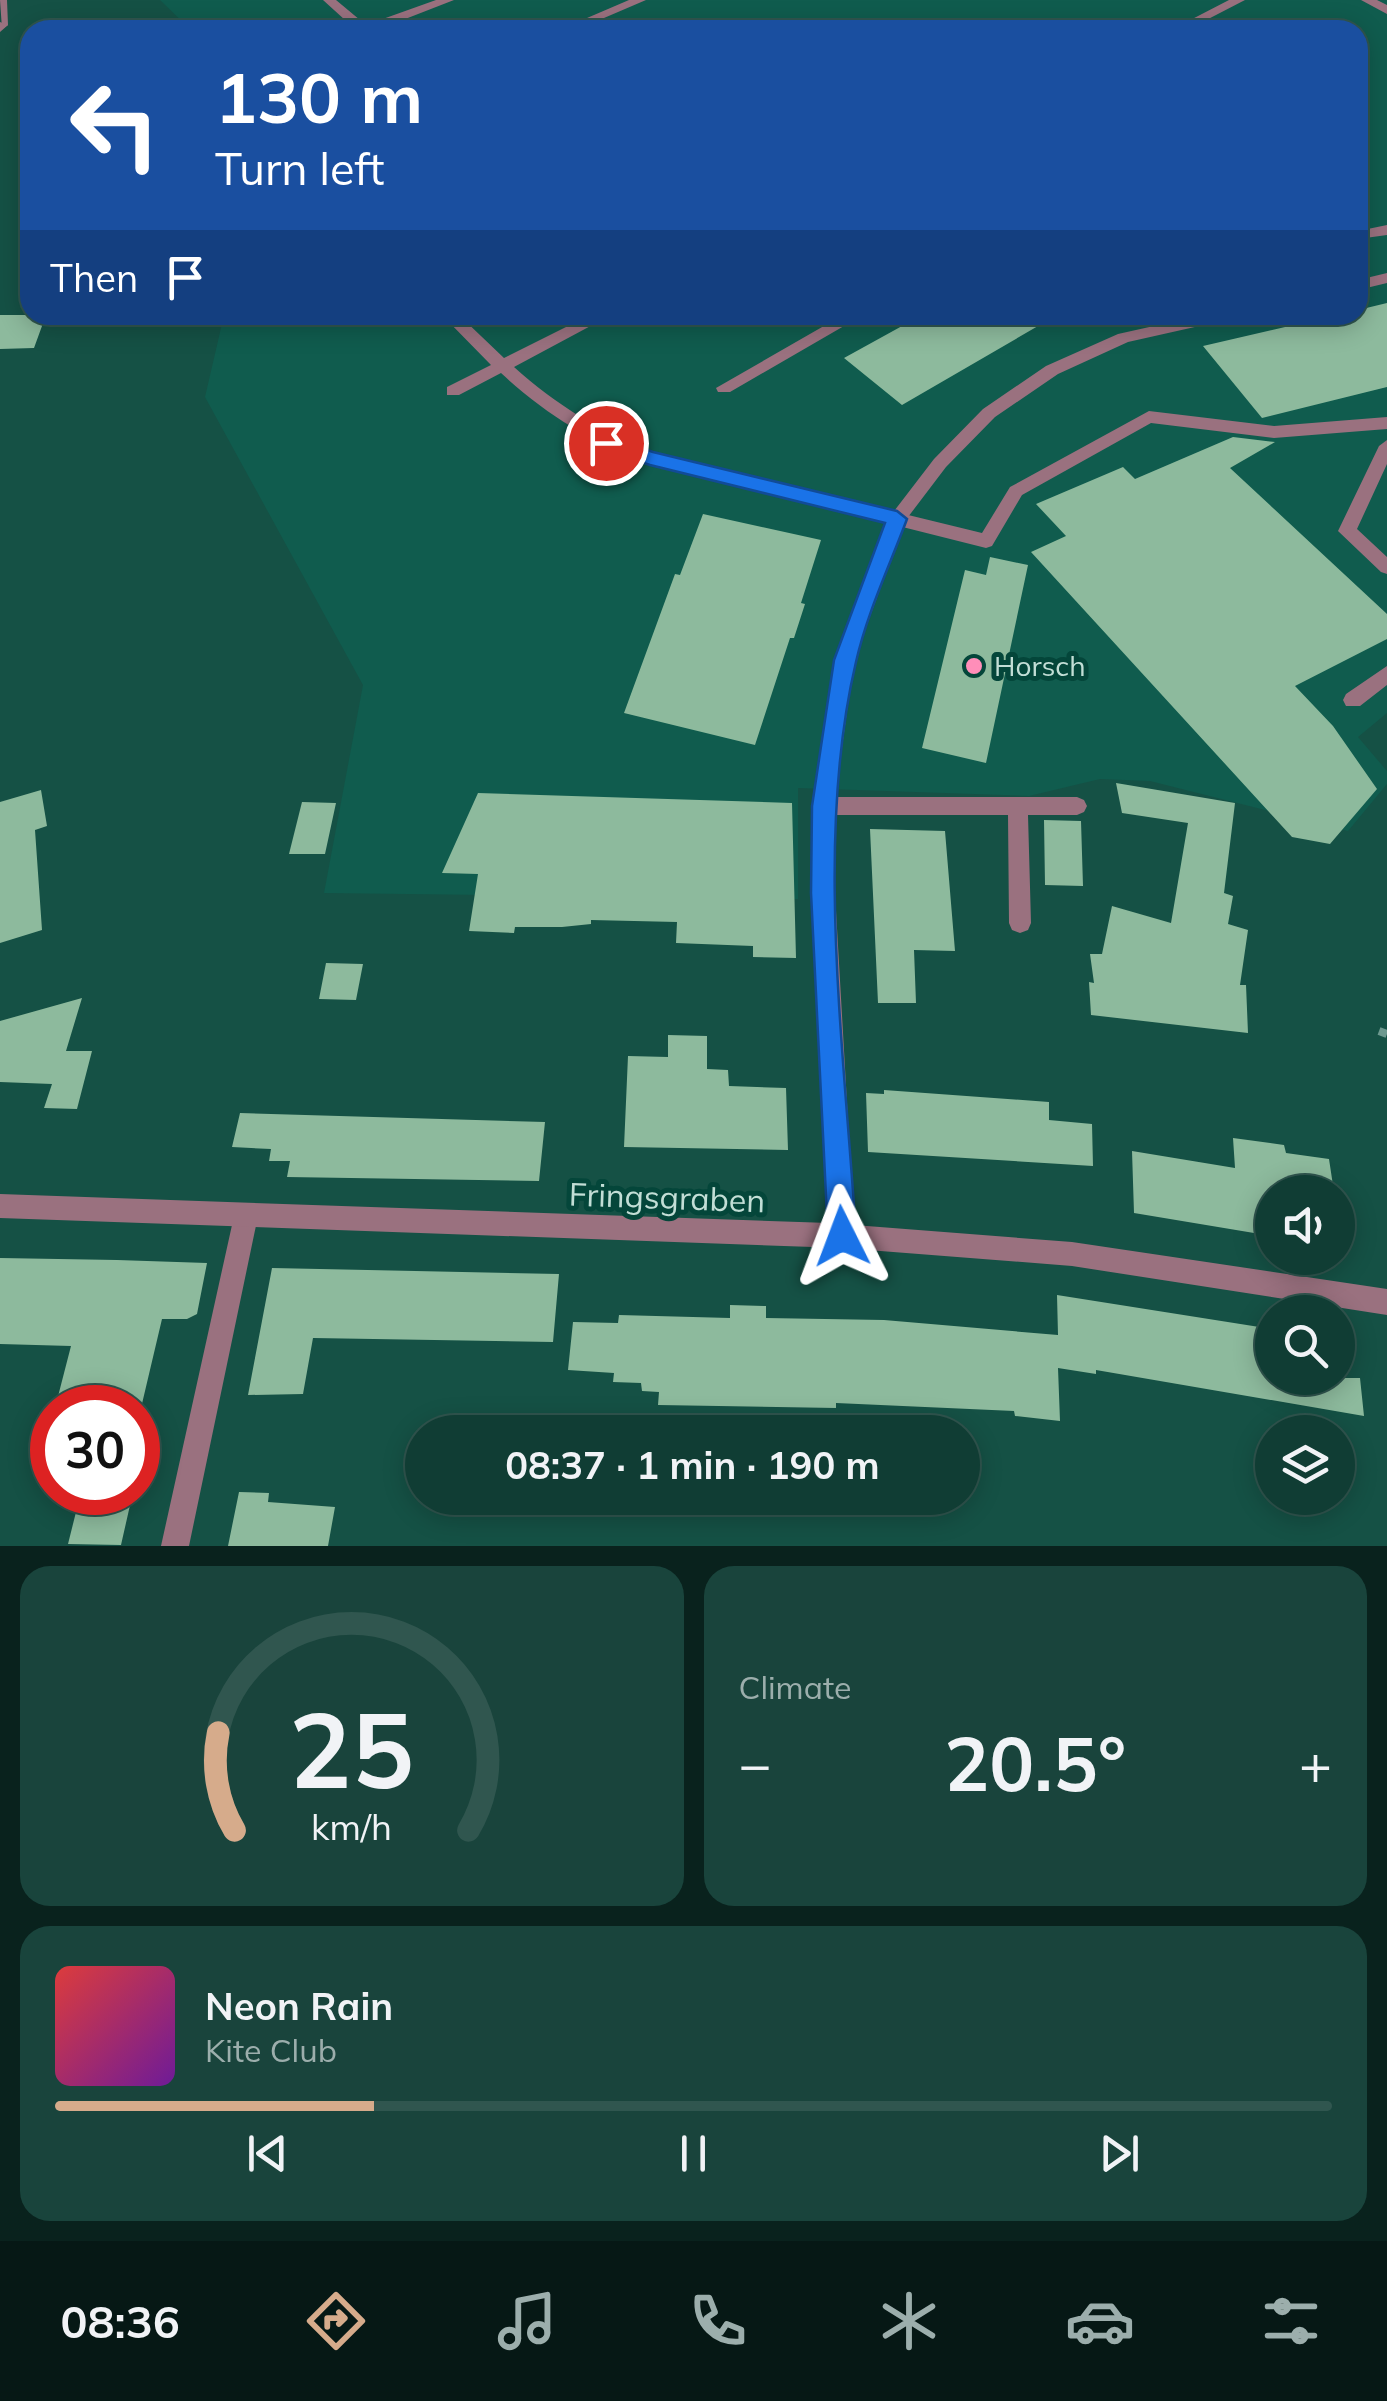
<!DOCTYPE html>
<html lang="en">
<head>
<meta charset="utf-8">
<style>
  :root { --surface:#103d34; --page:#19443c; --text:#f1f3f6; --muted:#9caeac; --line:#30564f; --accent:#d6ab8b }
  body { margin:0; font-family:Mulish,sans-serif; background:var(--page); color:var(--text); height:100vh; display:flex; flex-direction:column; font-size:38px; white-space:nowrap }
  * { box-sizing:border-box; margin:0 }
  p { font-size:32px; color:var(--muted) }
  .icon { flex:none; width:55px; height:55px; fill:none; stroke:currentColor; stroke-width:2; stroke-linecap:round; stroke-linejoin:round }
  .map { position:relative; height:1546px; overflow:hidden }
  .details { display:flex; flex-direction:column; gap:20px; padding:20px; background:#09221d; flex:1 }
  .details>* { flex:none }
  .guide { position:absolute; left:20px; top:20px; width:1348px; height:305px; border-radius:30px; box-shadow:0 5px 25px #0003,0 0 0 2px var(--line); background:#1a4fa0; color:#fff; overflow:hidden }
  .controls { position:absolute; left:1255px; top:1175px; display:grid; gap:20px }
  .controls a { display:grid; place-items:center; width:100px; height:100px; border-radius:50%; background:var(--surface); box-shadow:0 5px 25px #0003,0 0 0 2px var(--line); font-size:50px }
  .speed { position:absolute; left:30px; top:1385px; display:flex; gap:20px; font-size:50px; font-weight:700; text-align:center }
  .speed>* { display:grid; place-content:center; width:130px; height:130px; border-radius:50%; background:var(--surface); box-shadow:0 5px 25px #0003,0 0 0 2px var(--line); line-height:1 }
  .speed .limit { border:15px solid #d22; background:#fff; color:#111 }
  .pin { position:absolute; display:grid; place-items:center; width:85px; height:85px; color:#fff; margin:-42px; border:5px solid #fff; border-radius:50%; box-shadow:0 2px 10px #0007 }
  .me { position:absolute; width:110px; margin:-55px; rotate:357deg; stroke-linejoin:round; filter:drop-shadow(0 0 8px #0008) }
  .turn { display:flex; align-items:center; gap:35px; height:210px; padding:0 30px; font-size:45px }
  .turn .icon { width:130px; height:130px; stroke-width:2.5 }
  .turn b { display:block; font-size:70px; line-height:85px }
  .then { display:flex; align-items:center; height:95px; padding:0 30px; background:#0003; gap:20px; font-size:38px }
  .big { font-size:75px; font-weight:700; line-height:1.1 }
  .details .tile { flex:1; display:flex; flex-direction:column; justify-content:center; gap:15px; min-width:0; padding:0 35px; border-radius:30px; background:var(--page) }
  .details .dial { align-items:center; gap:0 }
  .dial svg { height:260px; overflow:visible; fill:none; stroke:var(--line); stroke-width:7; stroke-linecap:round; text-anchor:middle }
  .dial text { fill:var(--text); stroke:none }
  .song { display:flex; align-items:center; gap:30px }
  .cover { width:120px; height:120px; border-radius:15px; background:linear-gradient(135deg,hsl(0 70% 55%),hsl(280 70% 35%)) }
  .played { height:10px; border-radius:5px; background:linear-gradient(90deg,var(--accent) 25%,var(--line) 25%) }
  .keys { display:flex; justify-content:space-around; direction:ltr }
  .heat { display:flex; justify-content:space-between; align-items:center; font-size:55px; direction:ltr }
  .details .tiles { flex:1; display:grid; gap:20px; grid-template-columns:1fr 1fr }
  .tile:last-child { grid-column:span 2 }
  .trip { position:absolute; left:405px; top:1415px; width:575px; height:100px; border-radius:50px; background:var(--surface); box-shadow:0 5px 25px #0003,0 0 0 2px var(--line); font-weight:700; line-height:100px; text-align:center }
  .tabs { display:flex; height:160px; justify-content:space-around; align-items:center; background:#061815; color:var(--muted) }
  .tabs .icon { width:70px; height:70px }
  .tabs .selected { color:var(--accent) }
  .tabs b { font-size:45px; color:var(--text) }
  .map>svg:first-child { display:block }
  .built { fill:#105c4e }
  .building { fill:#8dba9d }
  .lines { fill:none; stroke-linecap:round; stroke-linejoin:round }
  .path { stroke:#6d998f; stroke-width:8; stroke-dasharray:12 6; stroke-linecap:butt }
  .lane { fill:#9a717f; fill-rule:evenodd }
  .street { fill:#9a717f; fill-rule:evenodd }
  .route { fill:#1a73e8; stroke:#114b97; stroke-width:2.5 }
  .poi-dot { fill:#ff8eb9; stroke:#04463a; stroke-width:4 }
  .labels { text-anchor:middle; stroke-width:10; stroke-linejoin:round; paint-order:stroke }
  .poi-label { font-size:28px; fill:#c2ded6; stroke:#04463a; text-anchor:start }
  .near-street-label { font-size:32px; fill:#c2ded6; stroke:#04463a }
</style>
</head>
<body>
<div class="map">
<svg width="1387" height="1546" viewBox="0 0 1387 1546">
  <rect width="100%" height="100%" fill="#155145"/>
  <path class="built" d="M160,0H1387V713L1358,737L1387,771V784L1348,831L1150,781L1100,779L1029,796L798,788V899L324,893L363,685L205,397L224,315H1358V30H191Z"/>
  <path class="building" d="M1387,303V387L1262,418L1203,346L1337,315H1358V310Z
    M0,315H46L34,348L0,349Z
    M922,315H1057L902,405L844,358Z
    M1233,437L1275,442L1230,468L1387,614V639L1295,686L1333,726L1377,789L1330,844L1292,837L1031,552L1066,536L1036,504L1123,467L1135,479Z
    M703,514L821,540L801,603L805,604L794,638H790L755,745L624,713L675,574L680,575Z
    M990,557L1028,565L986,763L922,748L965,570L986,575Z
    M1116,783L1235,803L1224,893L1233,896L1228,924L1248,930L1240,985H1246L1248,1033L1091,1015L1089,982L1094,983L1090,954H1102L1112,906L1171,923L1188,823L1122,813Z
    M41,790L47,826L35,830L42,930L0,943V802Z
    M478,793L792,803L796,958L753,957V946L676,943L677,922L591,920V924L562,927H515L514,933L469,931L478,874L442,873Z
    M302,802L336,803L325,854H289Z
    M1044,820L1081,821L1083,886L1045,885Z
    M870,829L945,831L955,951L914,950L916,1003H878Z
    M326,963L363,964L356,1000L319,999Z
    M82,998L66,1051H92L77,1109L44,1108L52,1084L0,1082V1021Z
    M668,1035L707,1036V1069L728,1070L729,1086L786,1088L788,1150L624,1147L628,1056L668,1057Z
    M884,1090L1049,1102V1120L1092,1124L1093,1166L868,1152L866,1093L884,1094Z
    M240,1113L545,1122L539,1181L287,1177L290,1161H269L271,1149L232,1147Z
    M1233,1138L1284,1145L1286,1153L1329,1159L1334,1192H1272V1236L1134,1213L1132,1151L1235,1168Z
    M0,1258L117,1260L207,1263L197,1314L187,1319H162L141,1408H55L71,1346L0,1344Z
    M272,1268L559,1274L553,1342L313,1338L303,1394L248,1395Z
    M1057,1295L1272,1329V1378H1360L1364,1416L1096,1370V1374L1058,1368L1060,1421L1015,1416L1014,1411L836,1403V1408L658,1405L659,1392L642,1391L641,1383L613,1382L614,1373L568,1370L573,1322L618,1323L619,1315L730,1318V1305L766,1306V1318L884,1320L1058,1335Z
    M81,1492H133L121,1545L68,1544Z
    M239,1492L269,1493L268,1502L335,1507L328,1546H228Z"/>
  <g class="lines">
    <path class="path" d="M1379,1031L1387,1034"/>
    <path class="lane" d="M0,0H7L8,25L2,29Z
      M323,0H336L366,25L436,0H454L377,30H356Z
      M629,0H646L576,30H559Z
      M1229,0H1245L1187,30H1171Z
      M1361,0H1377L1387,5V14Z
      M1387,225V235L1358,239V231Z
      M442,315H459L504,358L590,315H611L514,367C556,405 601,432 654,453L982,533L1010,487L1149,411L1274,426L1387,417V429L1274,438L1151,423L1022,495L992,546L986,548L644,462C590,441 544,413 501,373L459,395H447V387L491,365Z
      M843,315H863L730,392H718L716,388Z
      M1387,440V464L1357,529L1387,557V574L1381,572L1338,531L1379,446Z
      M1387,666V685L1360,706H1346L1343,700L1346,694Z
      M824,797H1077L1084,800L1087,806L1084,812L1077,815H1028L1031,923L1028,930L1020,933L1012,930L1009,923L1008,815H824L817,812L814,806L817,800Z
      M246,1204L255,1207L258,1216L189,1546H161L234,1216L237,1207Z"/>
    <path class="street" d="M0,22L8,25L0,32Z
      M1387,273V283L1358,290V280Z
      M1203,315H1234L1226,320L1128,342L1058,374L995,417L946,467L905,521L854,660L834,806L835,893L854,1225L1072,1242L1387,1289V1315L1072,1266L842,1248L0,1218V1194L829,1223L813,893L814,806L836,660L888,519L934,459L983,409L1046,366L1118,334Z"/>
  </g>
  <path class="route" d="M606,436L653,452L897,511L907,519C890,565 867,613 856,662C814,839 845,1054 856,1236L852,1246L842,1250L832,1246L828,1236L811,893L812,806L834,660L885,523L650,465L599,448L596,443Z"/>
  <circle class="poi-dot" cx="974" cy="666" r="10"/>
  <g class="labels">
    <g class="poi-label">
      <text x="994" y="676">Horsch</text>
    </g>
    <g class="near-street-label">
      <text transform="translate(667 1198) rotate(2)" y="11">Fringsgraben</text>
    </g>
  </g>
</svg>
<div class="controls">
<a><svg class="icon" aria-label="sound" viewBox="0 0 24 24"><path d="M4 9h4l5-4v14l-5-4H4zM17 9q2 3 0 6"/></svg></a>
<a><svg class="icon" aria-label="search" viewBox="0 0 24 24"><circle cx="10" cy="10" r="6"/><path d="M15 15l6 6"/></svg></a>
<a><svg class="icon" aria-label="layers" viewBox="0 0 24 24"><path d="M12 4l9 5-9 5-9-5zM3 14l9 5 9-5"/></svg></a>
</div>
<div class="speed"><div class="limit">30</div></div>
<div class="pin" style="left:606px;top:443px;background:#d93025"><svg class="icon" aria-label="arrive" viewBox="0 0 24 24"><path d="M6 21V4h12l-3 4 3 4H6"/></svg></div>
<svg class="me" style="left:842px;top:1236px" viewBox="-20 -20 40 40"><path d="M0-17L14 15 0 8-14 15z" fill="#1a73e8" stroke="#fff" stroke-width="4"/></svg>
<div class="trip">08:37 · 1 min · 190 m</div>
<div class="guide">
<div class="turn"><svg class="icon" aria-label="left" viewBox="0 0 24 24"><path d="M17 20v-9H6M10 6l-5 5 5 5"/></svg><div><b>130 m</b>Turn left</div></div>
<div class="then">Then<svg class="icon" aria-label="arrive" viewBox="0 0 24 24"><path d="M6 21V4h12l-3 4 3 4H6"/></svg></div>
</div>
</div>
<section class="details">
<div class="tiles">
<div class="tile dial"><svg viewBox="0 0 100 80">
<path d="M14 69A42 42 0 1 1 86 69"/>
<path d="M14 69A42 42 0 0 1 9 39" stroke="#d6ab8b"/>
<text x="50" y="56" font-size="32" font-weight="700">25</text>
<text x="50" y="72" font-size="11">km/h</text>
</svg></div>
<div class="tile"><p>Climate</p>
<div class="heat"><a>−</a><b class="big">20.5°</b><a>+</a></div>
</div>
<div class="tile">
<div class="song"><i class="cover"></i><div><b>Neon Rain</b><p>Kite Club</p></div></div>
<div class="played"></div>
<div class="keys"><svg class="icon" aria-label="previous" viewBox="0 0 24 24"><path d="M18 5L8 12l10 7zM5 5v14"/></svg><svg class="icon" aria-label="pause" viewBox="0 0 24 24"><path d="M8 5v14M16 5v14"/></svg><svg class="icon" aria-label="next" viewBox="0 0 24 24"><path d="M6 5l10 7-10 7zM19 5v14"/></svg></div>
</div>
</div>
</section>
<nav class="tabs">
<b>08:36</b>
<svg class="icon selected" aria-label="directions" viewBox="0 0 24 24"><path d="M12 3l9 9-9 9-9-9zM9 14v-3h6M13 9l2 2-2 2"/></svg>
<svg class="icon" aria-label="music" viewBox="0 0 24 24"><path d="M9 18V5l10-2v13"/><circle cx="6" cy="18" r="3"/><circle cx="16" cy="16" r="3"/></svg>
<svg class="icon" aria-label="phone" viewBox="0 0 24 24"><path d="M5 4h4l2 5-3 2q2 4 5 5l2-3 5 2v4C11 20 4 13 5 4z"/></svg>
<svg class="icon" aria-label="climate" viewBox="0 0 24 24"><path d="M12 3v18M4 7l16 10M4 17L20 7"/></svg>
<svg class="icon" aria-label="car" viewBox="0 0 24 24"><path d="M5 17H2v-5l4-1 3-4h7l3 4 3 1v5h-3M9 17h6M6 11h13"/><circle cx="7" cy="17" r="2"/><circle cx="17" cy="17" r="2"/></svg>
<svg class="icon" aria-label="filters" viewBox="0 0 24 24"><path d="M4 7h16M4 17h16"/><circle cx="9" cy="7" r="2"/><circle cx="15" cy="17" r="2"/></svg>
</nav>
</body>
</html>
